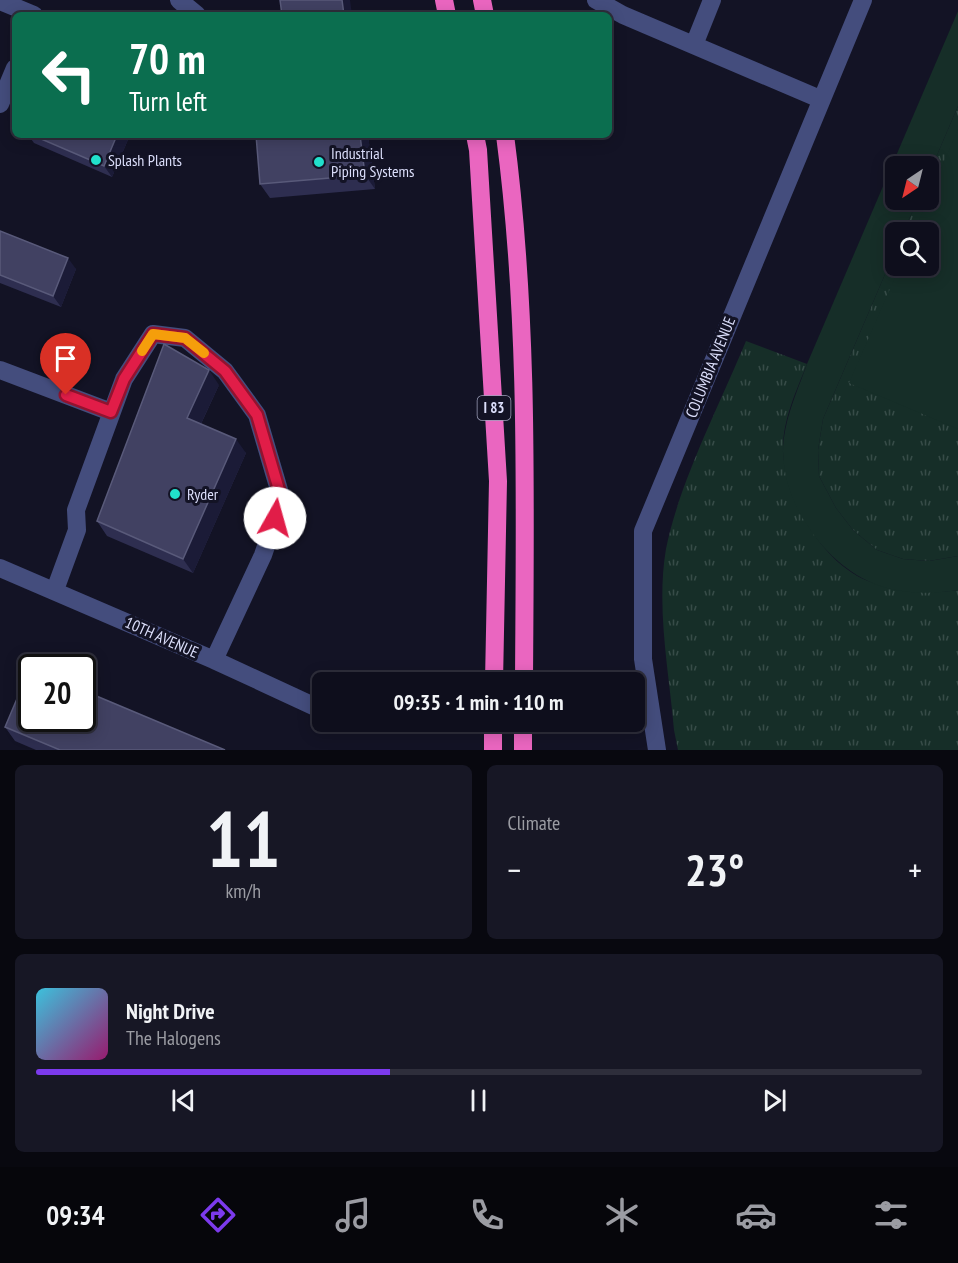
<!DOCTYPE html>
<html lang="en">
<head>
<meta charset="utf-8">
<style>
  :root { --surface:#0e0e1c; --page:#171725; --text:#f1f3f6; --muted:#9b9ca3; --line:#2e2e3b; --accent:#7c3aed }
  body { margin:0; font-family:"PT Sans Narrow",sans-serif; background:var(--page); color:var(--text); height:100vh; display:flex; flex-direction:column; font-size:22px; white-space:nowrap }
  * { box-sizing:border-box; margin:0 }
  p { font-size:20px; color:var(--muted) }
  .icon { flex:none; width:33px; height:33px; fill:none; stroke:currentColor; stroke-width:2; stroke-linecap:round; stroke-linejoin:round }
  .map { position:relative; height:750px; overflow:hidden }
  .panel { display:flex; flex-direction:column; gap:15px; padding:15px; background:#08080f; flex:1 }
  .panel>* { flex:none }
  .guide { position:absolute; left:12px; top:12px; width:600px; height:126px; border-radius:9px; box-shadow:0 3px 15px #0003,0 0 0 2px var(--line); background:#0b6e4f; color:#fff; overflow:hidden }
  .needle { width:39px; rotate:215deg }
  .buttons { position:absolute; left:885px; top:156px; display:grid; gap:12px }
  .buttons a { display:grid; place-items:center; width:54px; height:54px; border-radius:9px; background:var(--surface); box-shadow:0 3px 15px #0003,0 0 0 2px var(--line); font-size:30px }
  .speed { position:absolute; left:18px; top:654px; display:flex; gap:12px; font-size:30px; font-weight:700; text-align:center }
  .speed>* { display:grid; place-content:center; width:78px; height:78px; border-radius:50%; background:var(--surface); box-shadow:0 3px 15px #0003,0 0 0 2px var(--line); line-height:1 }
  .speed .limit { border:3px solid #111; border-radius:9px; background:#fff; color:#111 }
  .pin { position:absolute; display:grid; place-items:center; width:51px; height:51px; color:#fff; margin:-62px -26px; border-radius:50% 50% 50% 0; rotate:-45deg; box-shadow:0 0 6px #0007 }
  .pin .icon { rotate:45deg }
  .me { position:absolute; width:66px; margin:-33px; rotate:7deg; stroke-linejoin:round; filter:drop-shadow(0 0 4px #0008) }
  .turn { display:flex; align-items:center; gap:21px; height:126px; padding:0 18px; font-size:27px }
  .turn .icon { width:78px; height:78px; stroke-width:2.5 }
  .turn b { display:block; font-size:42px; line-height:51px }
  .big { font-size:45px; font-weight:600; line-height:1.1 }
  .panel .tile { flex:1; display:flex; flex-direction:column; justify-content:center; gap:9px; min-width:0; padding:0 21px; border-radius:9px; background:var(--page) }
  .panel .dial { align-items:center; gap:0 }
  .dial b { font-size:78px; line-height:1 }
  .song { display:flex; align-items:center; gap:18px }
  .cover { width:72px; height:72px; border-radius:9px; background:linear-gradient(135deg,hsl(190 70% 55%),hsl(320 70% 35%)) }
  .played { height:6px; border-radius:3px; background:linear-gradient(90deg,var(--accent) 40%,var(--line) 40%) }
  .keys { display:flex; justify-content:space-around; direction:ltr }
  .heat { display:flex; justify-content:space-between; align-items:center; font-size:33px; direction:ltr }
  .panel .tiles { flex:1; display:grid; gap:15px; grid-template-columns:1fr 1fr }
  .tile:last-child { grid-column:span 2 }
  .trip { position:absolute; left:312px; top:672px; width:333px; height:60px; border-radius:9px; background:var(--surface); box-shadow:0 3px 15px #0003,0 0 0 2px var(--line); font-weight:600; line-height:60px; text-align:center }
  .tab-bar { display:flex; height:96px; justify-content:space-around; align-items:center; background:#06060b; color:var(--muted) }
  .tab-bar .icon { width:42px; height:42px }
  .tab-bar .on { color:var(--accent) }
  .tab-bar b { font-size:27px; color:var(--text) }
  .map>svg:first-child { display:block }
  .grass { fill:url(#grass-tufts) }
  .park { fill:#162e28 }
  .lines { fill:none; stroke-linecap:round; stroke-linejoin:round }
  .minor { stroke:#444d7d; stroke-width:18 }
  .highway { stroke:#ea66c0; stroke-width:18 }
  .wall { fill:#2e2e50 }
  .shaded-wall { fill:#1b1b37 }
  .building { fill:#414162; stroke:#595a7a; stroke-width:1.5 }
  .route-casing { stroke:#92132f; stroke-width:15 }
  .route { stroke:#e11d48; stroke-width:10 }
  .slow { stroke:#f59e0b; stroke-width:10 }
  .poi-dot { fill:#21e0cc; stroke:#131325; stroke-width:2 }
  .labels { text-anchor:middle; stroke-width:6; stroke-linejoin:round; paint-order:stroke }
  .shield { fill:#131325; stroke:#9fa1ba; stroke-width:1.5 }
  .shield-label { font-size:15px; font-weight:bold; fill:#dbdefa }
  .poi-label { font-size:16px; fill:#dbdefa; stroke:#131325; text-anchor:start }
  .street-label { font-size:16px; fill:#dbdefa; stroke:#131325 }
</style>
</head>
<body>
<div class="map">
<svg width="958" height="750" viewBox="0 0 958 750">
  <defs>
    <pattern id="grass-tufts" width="24" height="20" patternUnits="userSpaceOnUse" patternTransform="scale(1.5)"><rect width="24" height="20" fill="#162e28"/><path d="M3 7l-1-3M5 7V3M7 7l1-3M15 17l-1-3M17 17v-4M19 17l1-3" fill="none" stroke="#374c48"/></pattern>
  </defs>
  <rect width="100%" height="100%" fill="#131325"/>
  <path class="grass" d="M958,106V556L929,561L903,559L877,550L853,530L836,508L819,476L818,450L823,419L895,251L896,266H928V232H903L918,200H928L929,174Z
    M746,341L807,364C796,392 782,421 783,452C786,499 822,563 868,581C891,590 934,594 958,590V750H678L674,730C669,671 656,608 666,549C679,483 720,404 746,341Z"/>
  <path class="park" d="M958,11V106L929,174L928,166H896V200H918L903,232H896L895,251L823,419L818,450L819,476L836,508L853,530L877,550L903,559L929,561L958,556V590C928,595 896,594 868,581C822,559 784,504 783,452C783,422 797,392 807,364Z
    M958,129V429L849,383L900,266H928V232H914Z"/>
  <g class="lines">
    <path class="minor" d="M179,0L197,15
      M596,0L623,15L820,99
      M0,1L34,15
      M694,45L712,0
      M0,104L15,68
      M0,370L111,412
      M0,568L214,660L322,710
      M55,590L77,530L76,510L124,379L153,334L185,338L225,371L257,415L282,500L263,555L214,660
      M657,750L643,659V531L863,0"/>
    <path class="highway" d="M444,0L447,15
      M482,0L485,15
      M475,135L478,150L498,481L494,682
      M505,135C529,317 525,499 524,682
      M493,750V722
      M523,750V722"/>
  </g>
  <path class="wall" d="M28,135H130L112,177L34,143Z
    M256,135H368L375,189L270,198L260,184Z
    M0,231L76,269L61,307L0,283Z
    M219,385L201,424L246,453L193,573L107,536L97,521Z
    M5,727L225,750H36L15,741Z"/>
  <path class="shaded-wall" d="M342,0H350L352,15H344Z
    M117,135H130L112,177L104,166Z
    M360,135H368L375,189L365,175Z
    M68,258L76,269L61,307L53,296Z
    M209,370L219,385L197,432L187,418Z
    M236,439L246,453L193,573L183,559Z"/>
  <path class="building" d="M280,0H342L344,15H282Z
    M32,135H117L104,166Z
    M256,135H360L365,175L260,184Z
    M0,231L68,258L53,296L0,275Z
    M164,344L209,370L187,418L236,439L183,559L97,521Z
    M30,668L32,669V718H82V690L225,750H60L5,727Z"/>
  <g class="lines">
    <defs>
      <path id="route" d="M66,395L111,412L124,379L153,334L185,338L225,371L257,415L282,500L275,518"/>
    </defs>
    <use href="#route" class="route-casing"/>
    <use href="#route" class="route"/>
    <path class="slow" d="M142,351L153,334L185,338L204,353"/>
  </g>
  <g class="poi-dot">
    <circle cx="96" cy="160" r="6"/>
    <circle cx="319" cy="162" r="6"/>
    <circle cx="175" cy="494" r="6"/>
  </g>
  <g class="labels">
    <rect class="shield" x="477.5" y="396" width="33" height="24" rx="4.5"/>
    <g class="shield-label">
      <text x="494" y="413">I 83</text>
    </g>
    <g class="poi-label">
      <text x="331" y="159">Industrial<tspan x="331" dy="18">Piping Systems</tspan></text>
      <text x="108" y="166">Splash Plants</text>
      <text x="187" y="500">Ryder</text>
    </g>
    <g class="street-label">
      <text transform="translate(710 367) rotate(-68)" y="6">COLUMBIA AVENUE</text>
      <text transform="translate(162 637) rotate(24)" y="6">10TH AVENUE</text>
    </g>
  </g>
</svg>
<div class="buttons">
<a><svg class="needle" viewBox="-14 -14 28 28"><path d="M0-13l5 13h-10z" fill="#e53935"/><path d="M0 13l5-13h-10z" fill="#9b9ca3"/></svg></a>
<a><svg class="icon" aria-label="search" viewBox="0 0 24 24"><circle cx="10" cy="10" r="6"/><path d="M15 15l6 6"/></svg></a>
</div>
<div class="speed"><div class="limit">20</div></div>
<div class="pin" style="left:66px;top:395px;background:#d93025"><svg class="icon" aria-label="arrive" viewBox="0 0 24 24"><path d="M6 21V4h12l-3 4 3 4H6"/></svg></div>
<svg class="me" style="left:275px;top:518px" viewBox="-20 -20 40 40"><circle r="19" fill="#fff"/><path d="M0-13L10 11 0 6-10 11z" fill="#e11d48"/></svg>
<div class="trip">09:35 · 1 min · 110 m</div>
<div class="guide">
<div class="turn"><svg class="icon" aria-label="left" viewBox="0 0 24 24"><path d="M17 20v-9H6M10 6l-5 5 5 5"/></svg><div><b>70 m</b>Turn left</div></div>
</div>
</div>
<section class="panel">
<div class="tiles">
<div class="tile dial"><b>11</b><p>km/h</p></div>
<div class="tile"><p>Climate</p>
<div class="heat"><a>−</a><b class="big">23°</b><a>+</a></div>
</div>
<div class="tile">
<div class="song"><i class="cover"></i><div><b>Night Drive</b><p>The Halogens</p></div></div>
<div class="played"></div>
<div class="keys"><svg class="icon" aria-label="previous" viewBox="0 0 24 24"><path d="M18 5L8 12l10 7zM5 5v14"/></svg><svg class="icon" aria-label="pause" viewBox="0 0 24 24"><path d="M8 5v14M16 5v14"/></svg><svg class="icon" aria-label="next" viewBox="0 0 24 24"><path d="M6 5l10 7-10 7zM19 5v14"/></svg></div>
</div>
</div>
</section>
<nav class="tab-bar">
<b>09:34</b>
<svg class="icon on" aria-label="directions" viewBox="0 0 24 24"><path d="M12 3l9 9-9 9-9-9zM9 14v-3h6M13 9l2 2-2 2"/></svg>
<svg class="icon" aria-label="music" viewBox="0 0 24 24"><path d="M9 18V5l10-2v13"/><circle cx="6" cy="18" r="3"/><circle cx="16" cy="16" r="3"/></svg>
<svg class="icon" aria-label="phone" viewBox="0 0 24 24"><path d="M5 4h4l2 5-3 2q2 4 5 5l2-3 5 2v4C11 20 4 13 5 4z"/></svg>
<svg class="icon" aria-label="climate" viewBox="0 0 24 24"><path d="M12 3v18M4 7l16 10M4 17L20 7"/></svg>
<svg class="icon" aria-label="car" viewBox="0 0 24 24"><path d="M5 17H2v-5l4-1 3-4h7l3 4 3 1v5h-3M9 17h6M6 11h13"/><circle cx="7" cy="17" r="2"/><circle cx="17" cy="17" r="2"/></svg>
<svg class="icon" aria-label="filters" viewBox="0 0 24 24"><path d="M4 7h16M4 17h16"/><circle cx="9" cy="7" r="2"/><circle cx="15" cy="17" r="2"/></svg>
</nav>
</body>
</html>
